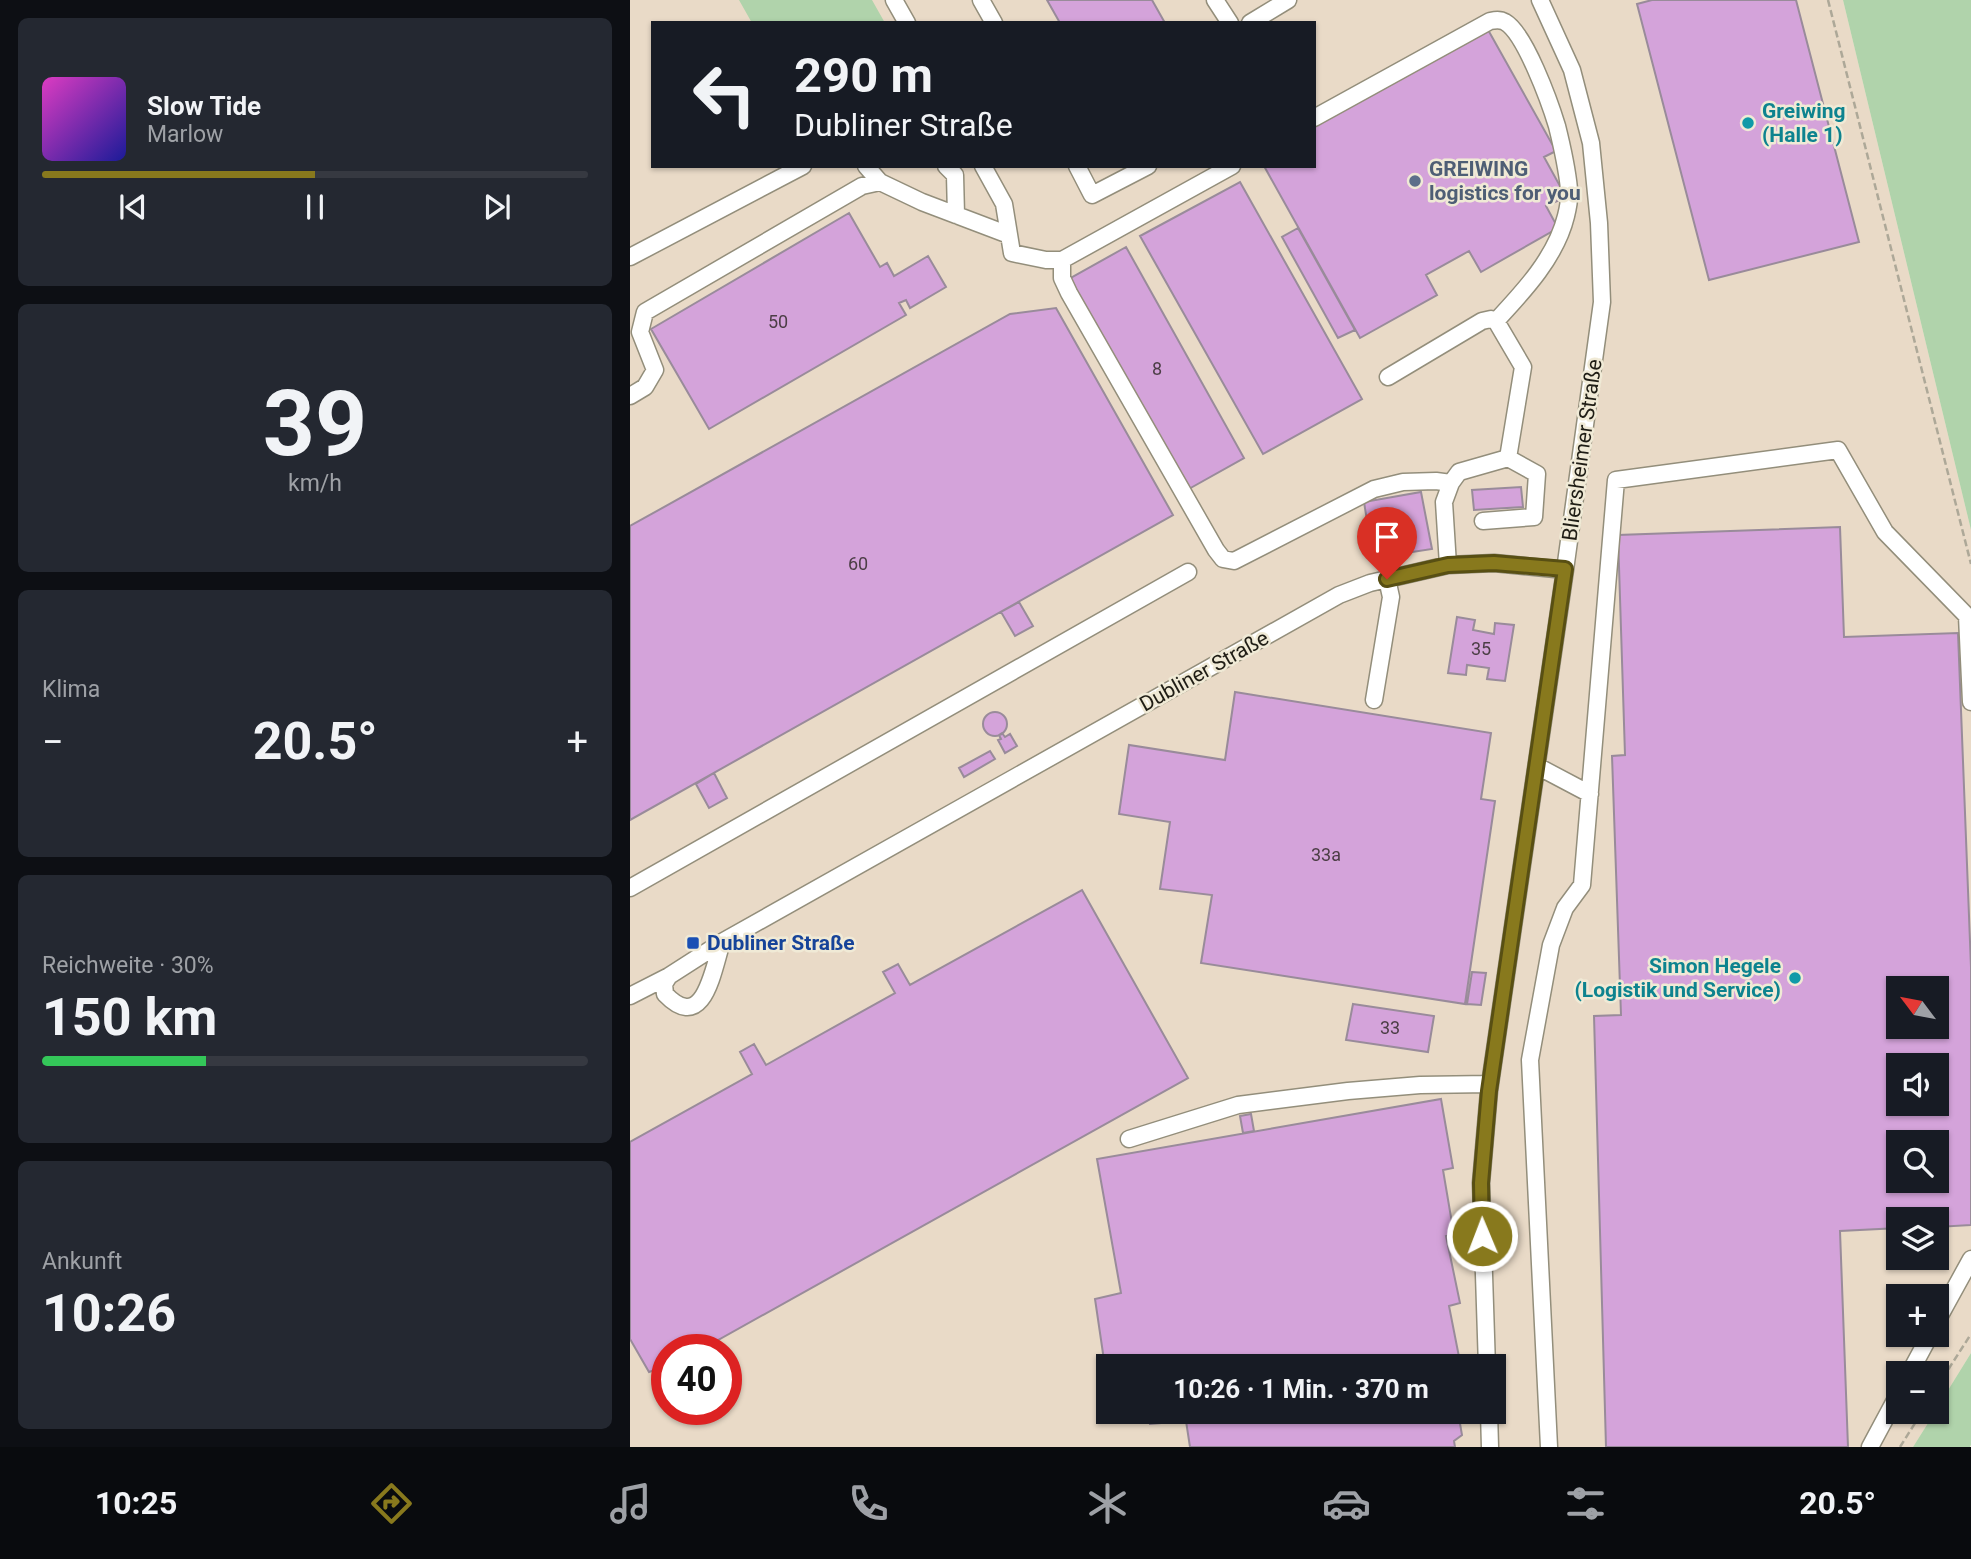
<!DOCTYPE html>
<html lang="de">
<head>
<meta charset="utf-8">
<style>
  :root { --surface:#171b24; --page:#242831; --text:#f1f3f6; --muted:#9ea1a6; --line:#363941; --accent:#88791d }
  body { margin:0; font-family:Roboto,sans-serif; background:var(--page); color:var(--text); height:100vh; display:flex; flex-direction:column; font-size:26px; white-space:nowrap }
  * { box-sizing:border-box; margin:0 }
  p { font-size:23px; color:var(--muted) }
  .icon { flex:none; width:38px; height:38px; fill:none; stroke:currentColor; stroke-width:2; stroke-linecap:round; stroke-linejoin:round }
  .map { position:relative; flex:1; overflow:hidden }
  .drawer { display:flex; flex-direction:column; gap:18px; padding:18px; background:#0d0f14; width:630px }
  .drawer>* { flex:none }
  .hud { position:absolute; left:21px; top:21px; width:665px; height:147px; border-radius:0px; box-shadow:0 2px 5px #0004; background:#171b24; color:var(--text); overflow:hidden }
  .needle { width:46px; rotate:302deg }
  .tools { position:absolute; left:1256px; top:976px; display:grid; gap:14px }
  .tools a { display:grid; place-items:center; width:63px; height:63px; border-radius:0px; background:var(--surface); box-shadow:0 2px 5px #0004; font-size:35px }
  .speed { position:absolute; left:21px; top:1334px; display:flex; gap:14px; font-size:35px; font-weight:700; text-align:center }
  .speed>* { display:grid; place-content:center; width:91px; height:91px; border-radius:50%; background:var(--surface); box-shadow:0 2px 5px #0004; line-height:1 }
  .speed .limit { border:10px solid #d22; background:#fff; color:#111 }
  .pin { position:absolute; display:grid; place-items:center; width:60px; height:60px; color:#fff; margin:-72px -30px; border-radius:50% 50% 50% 0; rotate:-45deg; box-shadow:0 0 7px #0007 }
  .pin .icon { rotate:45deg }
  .me { position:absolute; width:77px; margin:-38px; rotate:359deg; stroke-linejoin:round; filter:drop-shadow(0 0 5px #0008) }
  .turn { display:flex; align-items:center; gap:24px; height:147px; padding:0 28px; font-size:32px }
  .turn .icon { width:91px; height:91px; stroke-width:2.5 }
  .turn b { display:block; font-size:49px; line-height:60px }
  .big { font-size:52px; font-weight:700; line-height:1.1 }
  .drawer .widget { flex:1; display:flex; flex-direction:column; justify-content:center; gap:10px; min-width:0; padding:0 24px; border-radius:10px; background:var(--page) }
  .drawer .dial { align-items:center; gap:0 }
  .dial b { font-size:91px; line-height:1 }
  .song { display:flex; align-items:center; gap:21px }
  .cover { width:84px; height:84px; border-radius:10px; background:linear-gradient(135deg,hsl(310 70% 55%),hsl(240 70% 35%)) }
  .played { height:7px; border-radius:4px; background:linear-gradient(90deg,var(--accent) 50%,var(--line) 50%) }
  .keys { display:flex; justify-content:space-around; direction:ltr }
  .heat { display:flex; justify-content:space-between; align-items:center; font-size:38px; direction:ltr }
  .charge { height:10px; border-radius:5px; background:linear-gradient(90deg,#34c759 30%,var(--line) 0) }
  .trip { position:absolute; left:466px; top:1354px; width:410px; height:70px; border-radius:0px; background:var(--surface); box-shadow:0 2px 5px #0004; font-weight:700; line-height:70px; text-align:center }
  .menu { display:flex; height:112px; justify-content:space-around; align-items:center; background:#090b0e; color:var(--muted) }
  .menu .icon { width:49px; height:49px }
  .menu .active { color:var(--accent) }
  .menu b { font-size:32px; color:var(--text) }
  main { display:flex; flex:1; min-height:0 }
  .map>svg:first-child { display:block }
  .commercial { fill:#e9dac7; fill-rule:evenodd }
  .green { fill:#b0d3ab }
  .building { fill:#d4a3da; stroke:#998b9a; stroke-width:2; fill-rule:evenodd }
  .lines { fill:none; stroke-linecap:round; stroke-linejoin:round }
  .minor-casing { stroke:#938e7b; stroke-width:19 }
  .path { stroke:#ada898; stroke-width:2.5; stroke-dasharray:7 3.5; stroke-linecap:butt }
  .minor { stroke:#fff; stroke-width:16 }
  .route-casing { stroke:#584f13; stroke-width:18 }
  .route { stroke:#88791d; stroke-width:12 }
  .culture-dot { fill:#0f9aa8; stroke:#f0ead6; stroke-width:2.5 }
  .service-dot { fill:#5c6f8a; stroke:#f0ead6; stroke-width:2.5 }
  .transit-dot { fill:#1a4fb4; stroke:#f0ead6; stroke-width:2.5 }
  .labels { text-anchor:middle; stroke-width:5; stroke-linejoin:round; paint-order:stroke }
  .number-label { font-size:18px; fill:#4c3e46 }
  .culture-label { font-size:21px; font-weight:bold; fill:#0d838f; stroke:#f0ead6; text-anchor:start }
  .service-label { font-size:21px; font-weight:bold; fill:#4e5e75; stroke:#f0ead6; text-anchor:start }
  .street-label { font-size:21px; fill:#1f1d15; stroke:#f0ead6 }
  .transit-label { font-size:21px; font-weight:bold; fill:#164399; stroke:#f0ead6; text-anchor:start }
</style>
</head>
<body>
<main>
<section class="drawer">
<div class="widget">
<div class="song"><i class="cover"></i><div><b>Slow Tide</b><p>Marlow</p></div></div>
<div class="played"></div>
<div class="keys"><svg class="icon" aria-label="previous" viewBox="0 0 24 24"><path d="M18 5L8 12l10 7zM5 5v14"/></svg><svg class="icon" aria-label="pause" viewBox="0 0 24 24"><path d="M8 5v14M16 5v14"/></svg><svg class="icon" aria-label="next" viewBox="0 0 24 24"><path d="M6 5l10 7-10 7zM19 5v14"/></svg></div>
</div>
<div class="widget dial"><b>39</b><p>km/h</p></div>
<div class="widget"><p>Klima</p>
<div class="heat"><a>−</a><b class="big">20.5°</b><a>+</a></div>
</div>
<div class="widget"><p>Reichweite · 30%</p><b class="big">150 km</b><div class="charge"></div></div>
<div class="widget"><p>Ankunft</p><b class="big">10:26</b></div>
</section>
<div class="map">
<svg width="1341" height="1447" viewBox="0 0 1341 1447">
  <rect width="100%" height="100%" fill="#f0ead6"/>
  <path class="commercial" d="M0,0H1213L1341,530V1353L1307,1408V1374H1269V1412H1305L1283,1447H0ZM23,23H684V166H23ZM1269,989H1307V1027H1269ZM1269,1066H1307V1104H1269ZM1269,1143H1307V1181H1269ZM1269,1220H1307V1258H1269ZM1269,1297H1307V1335H1269ZM37,1349H96V1409H37ZM478,1367H863V1412H478Z"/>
  <path class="green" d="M109,0H242L255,23H122Z
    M1213,0H1341V530Z
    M1341,1353V1445L1340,1447H1283L1305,1412H1307V1408Z"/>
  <path class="building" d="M417,0H522L535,23H430Z
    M1022,0H1166L1229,242L1079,280L1007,4Z
    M857,28L926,151L914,157L936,197L916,206L928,228L851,272L839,251L796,275L807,295L730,338L634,166H684V125Z
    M610,182L732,399L633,454L510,236Z
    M219,213L250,267L257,263L264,276L298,256L316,287L280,308L276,300L269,303L276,315L79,429L21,329Z
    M668,228L725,330L708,338L652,237Z
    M496,247L614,458L557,490L439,279Z
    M426,308L543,515L0,820V526L380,314Z
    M891,487L893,507L844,510L842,490Z
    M791,492L802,549L743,558L734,502Z
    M1210,527L1214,637L1328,633L1341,967V1225L1307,1227V1220H1269V1228L1210,1231L1218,1447H976L964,1016L991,1015L982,756L995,755L988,535ZM1269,989H1307V1027H1269ZM1269,1066H1307V1104H1269ZM1269,1143H1307V1181H1269Z
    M389,602L403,626L385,636L371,612Z
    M827,617L845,620L843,630L864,634L865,623L884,625L875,681L857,679L859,668L837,665L836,675L818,673Z
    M605,692L861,733L851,799L865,801L835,1004L571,963L582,895L530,889L540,822L489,814L499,745L595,760Z
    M353 724a12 12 0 1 1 24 0a12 12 0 1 1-24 0Z
    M372,733L375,737L380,734L387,746L375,753L368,740L371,739L369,735Z
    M360,751L365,759L334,777L329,768Z
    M84,773L97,798L79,808L66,784Z
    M452,890L558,1078L72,1349H37V1366L19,1372L0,1339V1142L122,1074L110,1052L124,1044L136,1065L265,993L253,972L268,964L280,985Z
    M842,972L856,973L851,1005L837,1004Z
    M723,1004L804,1016L798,1052L716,1040Z
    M811,1099L823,1168L813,1170L824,1235L816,1236L830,1303L819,1306L831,1367H512L511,1361L475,1367L465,1299L491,1293L467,1159Z
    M621,1114L624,1131L613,1133L610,1116Z
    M518,1412H828L832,1435L824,1441L825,1447H560L556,1421L520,1424Z"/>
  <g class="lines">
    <defs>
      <path id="minor" d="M264,0L277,23
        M351,0L364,23
        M585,0L600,23
        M620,23L658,0
        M684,118L860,21C865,20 870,19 875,22C895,33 920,103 927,126C932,146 937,169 939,189C940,197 938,208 936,216C926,257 894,291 866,321
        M236,166L250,182
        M316,166L325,175L326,215
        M353,166L374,204L382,253L416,260H432L602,166
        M447,166L462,195L518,166
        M0,257L173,166
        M432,260V278L439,293L586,550L593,559L604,561L744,489L773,482L806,481L821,483
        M758,377L852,321L861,319L866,321L893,367L878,458L829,472L821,483L814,502L818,565
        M0,396L15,387L25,370L10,332L15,312L232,186L250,182L292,202L379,235
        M853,521L904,517L907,474L878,458
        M744,700L761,597L757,579
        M907,766L960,794
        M0,888L558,572
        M39,976L34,984L35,994C74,1035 83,969 92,942
        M0,996L39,976L92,942L709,595L740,583L818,565L864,563L935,570
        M499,1139L608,1105L718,1091L790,1085L860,1084
        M1307,1321L1341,1259
        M857,1367L851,1183L859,1091L935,570L972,302L969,223L961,143L942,70L910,0
        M1279,1374L1300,1335
        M859,1412L860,1447
        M919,1447L900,1060L921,945L935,908L952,885L986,480L1208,450L1255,532L1337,616L1341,702
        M1240,1447L1269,1393"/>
    </defs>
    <use href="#minor" class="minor-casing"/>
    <path class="path" d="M1198,0L1341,564
      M1307,1387L1341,1334
      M1270,1447L1292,1412"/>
    <use href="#minor" class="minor"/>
  </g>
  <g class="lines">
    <defs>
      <path id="route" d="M757,579L818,565L864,563L935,569L859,1091L851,1183L852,1236"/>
    </defs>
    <use href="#route" class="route-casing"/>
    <use href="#route" class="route"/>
  </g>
  <g class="culture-dot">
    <circle cx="1118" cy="123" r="7"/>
    <circle cx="1165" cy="978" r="7"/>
  </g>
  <circle class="service-dot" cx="785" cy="181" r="7"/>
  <rect class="transit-dot" x="56" y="936" width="14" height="14" rx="3.5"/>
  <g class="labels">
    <g class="number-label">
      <text x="148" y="328">50</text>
      <text x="527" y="375">8</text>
      <text x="228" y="570">60</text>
      <text x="851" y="655">35</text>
      <text x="696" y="861">33a</text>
      <text x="760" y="1034">33</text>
    </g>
    <g class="culture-label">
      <text x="1132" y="118">Greiwing<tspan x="1132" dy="24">(Halle 1)</tspan></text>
      <text x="1151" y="973" text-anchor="end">Simon Hegele<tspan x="1151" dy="24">(Logistik und Service)</tspan></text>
    </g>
    <g class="service-label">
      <text x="799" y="176">GREIWING<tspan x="799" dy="24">logistics for you</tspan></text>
    </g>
    <g class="street-label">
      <text transform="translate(952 450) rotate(-82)" y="7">Bliersheimer Straße</text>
      <text transform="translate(574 671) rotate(-29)" y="7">Dubliner Straße</text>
    </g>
    <g class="transit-label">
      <text x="77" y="950">Dubliner Straße</text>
    </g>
  </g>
</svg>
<div class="tools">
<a><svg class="needle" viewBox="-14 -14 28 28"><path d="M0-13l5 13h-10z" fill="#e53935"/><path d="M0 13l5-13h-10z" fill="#9ea1a6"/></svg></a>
<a><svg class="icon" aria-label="sound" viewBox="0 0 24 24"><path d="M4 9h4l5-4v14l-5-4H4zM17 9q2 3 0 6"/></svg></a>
<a><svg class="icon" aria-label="search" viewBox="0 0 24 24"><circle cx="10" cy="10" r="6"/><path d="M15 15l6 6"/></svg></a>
<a><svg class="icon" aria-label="layers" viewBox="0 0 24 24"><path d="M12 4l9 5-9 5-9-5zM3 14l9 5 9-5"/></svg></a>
<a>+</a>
<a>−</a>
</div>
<div class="speed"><div class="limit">40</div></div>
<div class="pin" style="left:757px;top:579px;background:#d93025"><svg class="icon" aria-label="arrive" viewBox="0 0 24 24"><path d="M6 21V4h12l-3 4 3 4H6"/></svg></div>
<svg class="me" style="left:852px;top:1236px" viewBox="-20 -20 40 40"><circle r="17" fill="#88791d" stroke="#fff" stroke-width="3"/><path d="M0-11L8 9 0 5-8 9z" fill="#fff"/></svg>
<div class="trip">10:26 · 1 Min. · 370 m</div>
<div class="hud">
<div class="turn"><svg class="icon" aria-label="left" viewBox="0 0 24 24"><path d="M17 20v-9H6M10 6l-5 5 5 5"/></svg><div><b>290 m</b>Dubliner Straße</div></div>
</div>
</div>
</main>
<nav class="menu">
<b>10:25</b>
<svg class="icon active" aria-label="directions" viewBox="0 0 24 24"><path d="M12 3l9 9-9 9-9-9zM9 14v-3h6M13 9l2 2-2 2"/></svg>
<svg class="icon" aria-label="music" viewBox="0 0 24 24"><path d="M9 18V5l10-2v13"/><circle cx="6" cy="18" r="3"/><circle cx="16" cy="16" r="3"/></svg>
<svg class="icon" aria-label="phone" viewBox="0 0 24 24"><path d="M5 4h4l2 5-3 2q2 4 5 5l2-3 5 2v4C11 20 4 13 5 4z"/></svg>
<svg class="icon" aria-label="climate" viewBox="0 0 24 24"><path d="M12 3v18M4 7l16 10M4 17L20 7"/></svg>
<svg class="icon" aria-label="car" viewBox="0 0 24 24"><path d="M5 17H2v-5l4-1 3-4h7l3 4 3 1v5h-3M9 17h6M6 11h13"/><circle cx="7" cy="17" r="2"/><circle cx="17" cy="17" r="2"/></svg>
<svg class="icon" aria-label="filters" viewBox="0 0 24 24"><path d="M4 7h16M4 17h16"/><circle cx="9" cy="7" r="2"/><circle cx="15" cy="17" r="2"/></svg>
<b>20.5°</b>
</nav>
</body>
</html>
